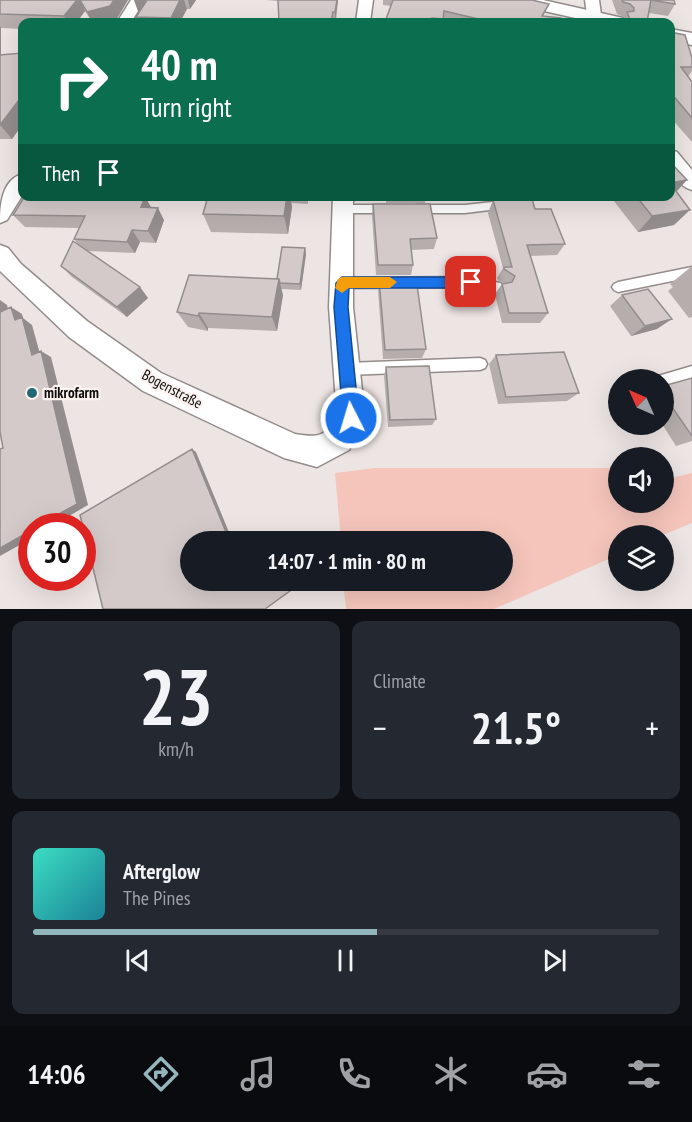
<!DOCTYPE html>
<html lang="en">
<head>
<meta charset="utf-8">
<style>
  :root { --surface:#171b24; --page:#242831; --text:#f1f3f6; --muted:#9ea1a6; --line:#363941; --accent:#93b5bc }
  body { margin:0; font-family:"PT Sans Narrow",sans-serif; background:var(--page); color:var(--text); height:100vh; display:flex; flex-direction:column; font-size:22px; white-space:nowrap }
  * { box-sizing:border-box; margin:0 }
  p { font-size:20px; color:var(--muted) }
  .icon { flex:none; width:33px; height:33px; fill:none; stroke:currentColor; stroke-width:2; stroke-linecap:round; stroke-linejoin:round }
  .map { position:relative; height:609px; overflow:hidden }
  .panel { display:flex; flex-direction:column; gap:12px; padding:12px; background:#0d0f14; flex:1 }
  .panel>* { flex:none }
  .banner { position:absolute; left:18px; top:18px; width:657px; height:183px; border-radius:12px; box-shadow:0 6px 24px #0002; background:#0b6e4f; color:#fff; overflow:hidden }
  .needle { width:39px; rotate:315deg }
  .buttons { position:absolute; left:608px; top:369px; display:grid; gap:12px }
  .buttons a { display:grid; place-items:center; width:66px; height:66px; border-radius:50%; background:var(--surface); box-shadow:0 6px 24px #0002; font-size:30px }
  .speed { position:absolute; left:18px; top:513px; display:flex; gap:12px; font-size:30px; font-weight:700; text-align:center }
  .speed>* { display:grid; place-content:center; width:78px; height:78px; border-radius:50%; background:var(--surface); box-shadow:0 6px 24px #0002; line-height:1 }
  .speed .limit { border:9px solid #d22; background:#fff; color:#111 }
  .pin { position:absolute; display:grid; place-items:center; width:51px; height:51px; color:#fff; margin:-26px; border-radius:12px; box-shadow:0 3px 9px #0006 }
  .me { position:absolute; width:66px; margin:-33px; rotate:355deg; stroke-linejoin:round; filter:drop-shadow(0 0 4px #0008) }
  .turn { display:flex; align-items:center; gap:21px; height:126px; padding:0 24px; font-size:27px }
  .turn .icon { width:78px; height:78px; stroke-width:2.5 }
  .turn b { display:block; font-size:42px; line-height:51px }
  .then { display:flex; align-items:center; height:57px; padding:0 24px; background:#0003; gap:12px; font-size:22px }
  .big { font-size:45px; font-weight:600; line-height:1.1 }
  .panel .card { flex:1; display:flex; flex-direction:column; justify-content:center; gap:9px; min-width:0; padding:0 21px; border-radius:12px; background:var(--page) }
  .panel .dial { align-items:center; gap:0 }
  .dial b { font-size:78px; line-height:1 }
  .song { display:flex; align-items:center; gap:18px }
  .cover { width:72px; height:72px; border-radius:9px; background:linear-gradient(135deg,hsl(170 70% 55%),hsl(190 70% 35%)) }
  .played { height:6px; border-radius:3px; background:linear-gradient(90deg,var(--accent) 55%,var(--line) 55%) }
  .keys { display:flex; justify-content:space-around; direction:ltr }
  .heat { display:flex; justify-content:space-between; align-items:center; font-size:33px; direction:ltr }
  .panel .tiles { flex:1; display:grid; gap:12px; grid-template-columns:1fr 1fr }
  .card:last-child { grid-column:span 2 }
  .trip { position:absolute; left:180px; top:531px; width:333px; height:60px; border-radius:30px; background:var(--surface); box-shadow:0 6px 24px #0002; font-weight:600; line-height:60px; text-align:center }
  .tab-bar { display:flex; height:96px; justify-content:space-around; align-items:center; background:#090b0e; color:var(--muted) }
  .tab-bar .icon { width:42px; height:42px }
  .tab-bar .on { color:var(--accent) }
  .tab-bar b { font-size:27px; color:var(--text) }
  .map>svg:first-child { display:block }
  .green { fill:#f5c5bb }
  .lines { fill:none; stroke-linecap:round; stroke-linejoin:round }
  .lane-casing { stroke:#948c8b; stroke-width:3 }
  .street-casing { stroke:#948c8b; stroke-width:3 }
  .secondary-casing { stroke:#948c8b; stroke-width:3 }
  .lane { fill:#fff; fill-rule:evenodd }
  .street { fill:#fff; fill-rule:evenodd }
  .secondary { fill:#fff; fill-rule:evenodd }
  .wall { fill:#b5aead }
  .shaded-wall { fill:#948d8d }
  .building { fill:#d3cac9; stroke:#948d8d; stroke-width:1.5 }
  .route { fill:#1a73e8; stroke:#114b97; stroke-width:1.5 }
  .slow { fill:#f59e0b }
  .poi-dot { fill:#216976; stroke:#fbf2f0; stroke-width:2 }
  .labels { text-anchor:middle; stroke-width:4.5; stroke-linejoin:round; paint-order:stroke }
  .street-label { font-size:15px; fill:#0e0c0b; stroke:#fbf2f0 }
  .poi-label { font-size:15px; font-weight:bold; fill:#0e0c0b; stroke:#fbf2f0; text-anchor:start }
</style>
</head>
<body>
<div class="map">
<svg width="692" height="609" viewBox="0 0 692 609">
  <rect width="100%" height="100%" fill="#ede5e3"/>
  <path class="green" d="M375,468H618V502H663V480L692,473V523L663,535L618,536V555L494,609H346L343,581L502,580V542L341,541L335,473Z"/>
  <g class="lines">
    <defs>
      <path id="lane" d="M363,18L387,22L361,21L360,20Z
        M502,201L507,205L506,208L465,213H416L411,209L416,205H465Z
        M343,205H387L392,209L387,213H343L338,209Z
        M692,267V277L618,292L614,290L612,287L614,284L618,282Z
        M471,277L500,283L504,285L506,288L504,291L500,293L471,287L342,288L338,286L336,283L338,280L342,278Z
        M480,358L485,360L487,364L485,368L480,370L346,375L341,373L339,369L341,365L346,363Z
        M692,366V378L663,386V380H657L658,376Z"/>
      <path id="street" d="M131,0H145L131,22H117Z
        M359,0H373L370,22H356Z
        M585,0H599L602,22H588Z
        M670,150L677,152L692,170V190C673,184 670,167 670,150Z
        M22,174V196L7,220L0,223C0,205 2,180 22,174Z
        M333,196H353V307L365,418L349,450L317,467L284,458L143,391L69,337L0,271V245L8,248L21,264L87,321L161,373L295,434C319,438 325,437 337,416L329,307Z"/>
      <path id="secondary" d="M510,0H543L623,18L626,22H593L513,4Z
        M670,29L692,33V45L670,41Z"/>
    </defs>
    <use href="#lane" class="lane-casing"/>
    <use href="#street" class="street-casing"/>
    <use href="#secondary" class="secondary-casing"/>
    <use href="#lane" class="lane"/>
    <use href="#street" class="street"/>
    <use href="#secondary" class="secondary"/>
  </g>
  <path class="wall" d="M0,0H128L116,20L107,22H92L85,11L77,22H22V29L1,28V55L22,53V125L12,139H0Z
    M134,0H196L190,9H187L180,22H138L136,17L139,13Z
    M265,0H338L336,22H279L278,1Z
    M383,0H532L544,17L563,22H385L391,6L383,5Z
    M612,0H674L675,4L668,16L649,13L647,22H621L624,17L617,14Z
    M670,32L692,58V71L688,77L692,82V142L670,117Z
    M687,180L677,191L674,225L638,232L610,196H670Z
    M208,196H308V204L291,203L292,207L288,234L211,232L203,214Z
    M386,196H426L425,203H386Z
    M483,196H531L535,209L565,244L557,255L530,256L548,313L540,323H502L495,294L502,284H503L498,280L497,278L503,268L488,213L493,200L502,199L484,201Z
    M145,197L151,207L164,220L156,243L140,242L135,253L87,251L148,298L127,317L72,277L61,266L80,247L74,239L79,228L25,227L13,215Z
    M373,204L437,238L434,249L411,250L413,265L411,275H376L372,215Z
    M305,248L306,254L301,290L281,289L283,295L277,331L208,328V331L188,327L177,312L277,279Z
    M692,266V317L689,318L668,291L673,287L670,284Z
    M379,279L426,349L422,358L383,359L378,290Z
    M622,295L657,329L631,336L610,306Z
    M496,355L579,393L567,401L498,404L489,364Z
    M386,367L436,419L432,425L388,427L384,376Z
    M692,378V441L676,446L662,424L663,386Z"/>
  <path class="shaded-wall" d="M77,0H80L85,11L77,22H67L64,16Z
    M114,0H128L116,20L107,22H92L87,12Z
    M134,0H152L139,14Z
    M180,0H184L187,9L180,22H173L171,18Z
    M188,0H196L190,9Z
    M337,0H338L335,22V12Z
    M0,26L1,28V70L0,69Z
    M22,96V125L12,139L0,125Z
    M687,180L672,196L670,183Z
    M287,196H290L292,207L288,234L284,216Z
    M145,197L152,209L141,207Z
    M158,208L164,220L156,243L148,231Z
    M690,210L674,225L638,232L652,216Z
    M132,230L140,242L135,253L127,242Z
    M305,248L306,254L301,290L300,284Z
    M279,279L283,295L277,331L272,317Z
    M140,287L148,298L127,317L117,307Z
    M0,300L7,305L11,320L0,312Z
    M11,307L22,314L23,318L32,325L42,361L32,355L15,320Z
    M199,313L208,328V331L198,316Z
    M672,319L657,329L631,336L645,326Z
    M41,351L51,357L88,505L52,526H37Z
    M192,449L196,452L233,542H230Z
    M32,530V538L0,556V548Z"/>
  <path class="building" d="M0,0H77L64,16L0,14Z
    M80,0H114L110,6L87,12Z
    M147,0H180L171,18L136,17Z
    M278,0H337L335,12H333L331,22H279Z
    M393,0H532L549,4L542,16L561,18L563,22H491L444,11L443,19L432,18L431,22H385Z
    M622,0H674L675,4L651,0L647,22H631L627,12L634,11V8L630,4L623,2Z
    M670,32L685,35L692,58V67H681L692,82V118L670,92Z
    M22,53V96L0,125V55Z
    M670,162L687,180L670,183Z
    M670,183L690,210L652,216L636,196H670Z
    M25,196L145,197L141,207L158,208L148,231L132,230L127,242L74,239L85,216L13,215Z
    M208,196H287L284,216L203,214Z
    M513,196H531L535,209H551L565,244L527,245L548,313H509L502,284L512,282L515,276L504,269V267H512L493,200L512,198Z
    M373,204H430L437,238L410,239L413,265H378Z
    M73,241L140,287L117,307L61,266Z
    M282,247L305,248L300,284L280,283L279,279H277Z
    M189,275L279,279L272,317L199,313L198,316L177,312Z
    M416,278L426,349L385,350L379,279Z
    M648,289L672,319L645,326L622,295Z
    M11,307L15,320L22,317L32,355L41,351L77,504L37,526H32V530L0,548V449L3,448L0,432V312Z
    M564,352L579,393L506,397L496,355Z
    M429,366L436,419L390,420L386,367Z
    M692,378V436L663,394V386Z
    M192,449L230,542H190V580H305L265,609H103L80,515Z"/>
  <path class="route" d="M342,277H471L477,282L471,288H349L348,307L359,418L356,424L351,426L345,424L343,418L334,307L336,283Z"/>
  <path class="slow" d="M342,277H390L397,282L390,288H349L342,293L335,288L338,279Z"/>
  <circle class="poi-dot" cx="32" cy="393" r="6"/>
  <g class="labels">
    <g class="street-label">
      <text transform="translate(172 389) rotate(28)" y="5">Bogenstraße</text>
    </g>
    <g class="poi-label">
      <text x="44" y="398">mikrofarm</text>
    </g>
  </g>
</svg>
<div class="buttons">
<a><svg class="needle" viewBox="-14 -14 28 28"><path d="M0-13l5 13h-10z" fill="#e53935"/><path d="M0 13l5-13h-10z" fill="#9ea1a6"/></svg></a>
<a><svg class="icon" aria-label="sound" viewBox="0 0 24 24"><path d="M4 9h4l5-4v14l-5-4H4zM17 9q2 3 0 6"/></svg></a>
<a><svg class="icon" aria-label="layers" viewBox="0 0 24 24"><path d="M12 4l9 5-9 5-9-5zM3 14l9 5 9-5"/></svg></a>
</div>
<div class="speed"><div class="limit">30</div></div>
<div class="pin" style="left:471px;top:282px;background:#d93025"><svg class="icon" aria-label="arrive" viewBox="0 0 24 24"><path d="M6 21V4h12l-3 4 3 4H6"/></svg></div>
<svg class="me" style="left:351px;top:418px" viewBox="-20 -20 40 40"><circle r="17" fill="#1a73e8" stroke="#fff" stroke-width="3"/><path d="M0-11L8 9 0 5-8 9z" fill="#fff"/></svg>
<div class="trip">14:07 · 1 min · 80 m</div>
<div class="banner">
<div class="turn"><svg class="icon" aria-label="right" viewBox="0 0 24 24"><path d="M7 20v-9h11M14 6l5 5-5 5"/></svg><div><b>40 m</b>Turn right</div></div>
<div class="then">Then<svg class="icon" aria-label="arrive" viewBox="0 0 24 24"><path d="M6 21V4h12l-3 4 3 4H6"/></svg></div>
</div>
</div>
<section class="panel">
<div class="tiles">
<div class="card dial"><b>23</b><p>km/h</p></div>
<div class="card"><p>Climate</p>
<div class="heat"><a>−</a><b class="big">21.5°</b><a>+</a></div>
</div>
<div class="card">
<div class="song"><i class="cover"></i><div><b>Afterglow</b><p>The Pines</p></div></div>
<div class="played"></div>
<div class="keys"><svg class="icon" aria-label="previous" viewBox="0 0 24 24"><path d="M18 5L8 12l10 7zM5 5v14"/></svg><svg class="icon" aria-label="pause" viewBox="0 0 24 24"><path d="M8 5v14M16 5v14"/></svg><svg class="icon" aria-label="next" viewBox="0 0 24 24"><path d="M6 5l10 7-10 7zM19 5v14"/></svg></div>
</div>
</div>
</section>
<nav class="tab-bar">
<b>14:06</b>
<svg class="icon on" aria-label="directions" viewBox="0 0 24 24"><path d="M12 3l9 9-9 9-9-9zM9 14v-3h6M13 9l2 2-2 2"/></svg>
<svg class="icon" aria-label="music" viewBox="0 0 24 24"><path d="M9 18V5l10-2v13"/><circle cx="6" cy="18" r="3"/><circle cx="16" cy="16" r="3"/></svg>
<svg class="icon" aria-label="phone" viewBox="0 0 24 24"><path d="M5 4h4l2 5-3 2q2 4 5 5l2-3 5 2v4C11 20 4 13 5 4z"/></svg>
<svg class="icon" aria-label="climate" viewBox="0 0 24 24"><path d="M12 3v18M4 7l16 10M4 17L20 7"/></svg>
<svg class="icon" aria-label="car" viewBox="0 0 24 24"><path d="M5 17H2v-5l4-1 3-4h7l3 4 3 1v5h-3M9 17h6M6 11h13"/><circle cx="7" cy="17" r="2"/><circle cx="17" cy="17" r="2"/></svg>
<svg class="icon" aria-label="filters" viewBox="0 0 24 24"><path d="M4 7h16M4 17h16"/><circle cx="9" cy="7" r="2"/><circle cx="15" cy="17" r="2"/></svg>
</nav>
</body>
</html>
